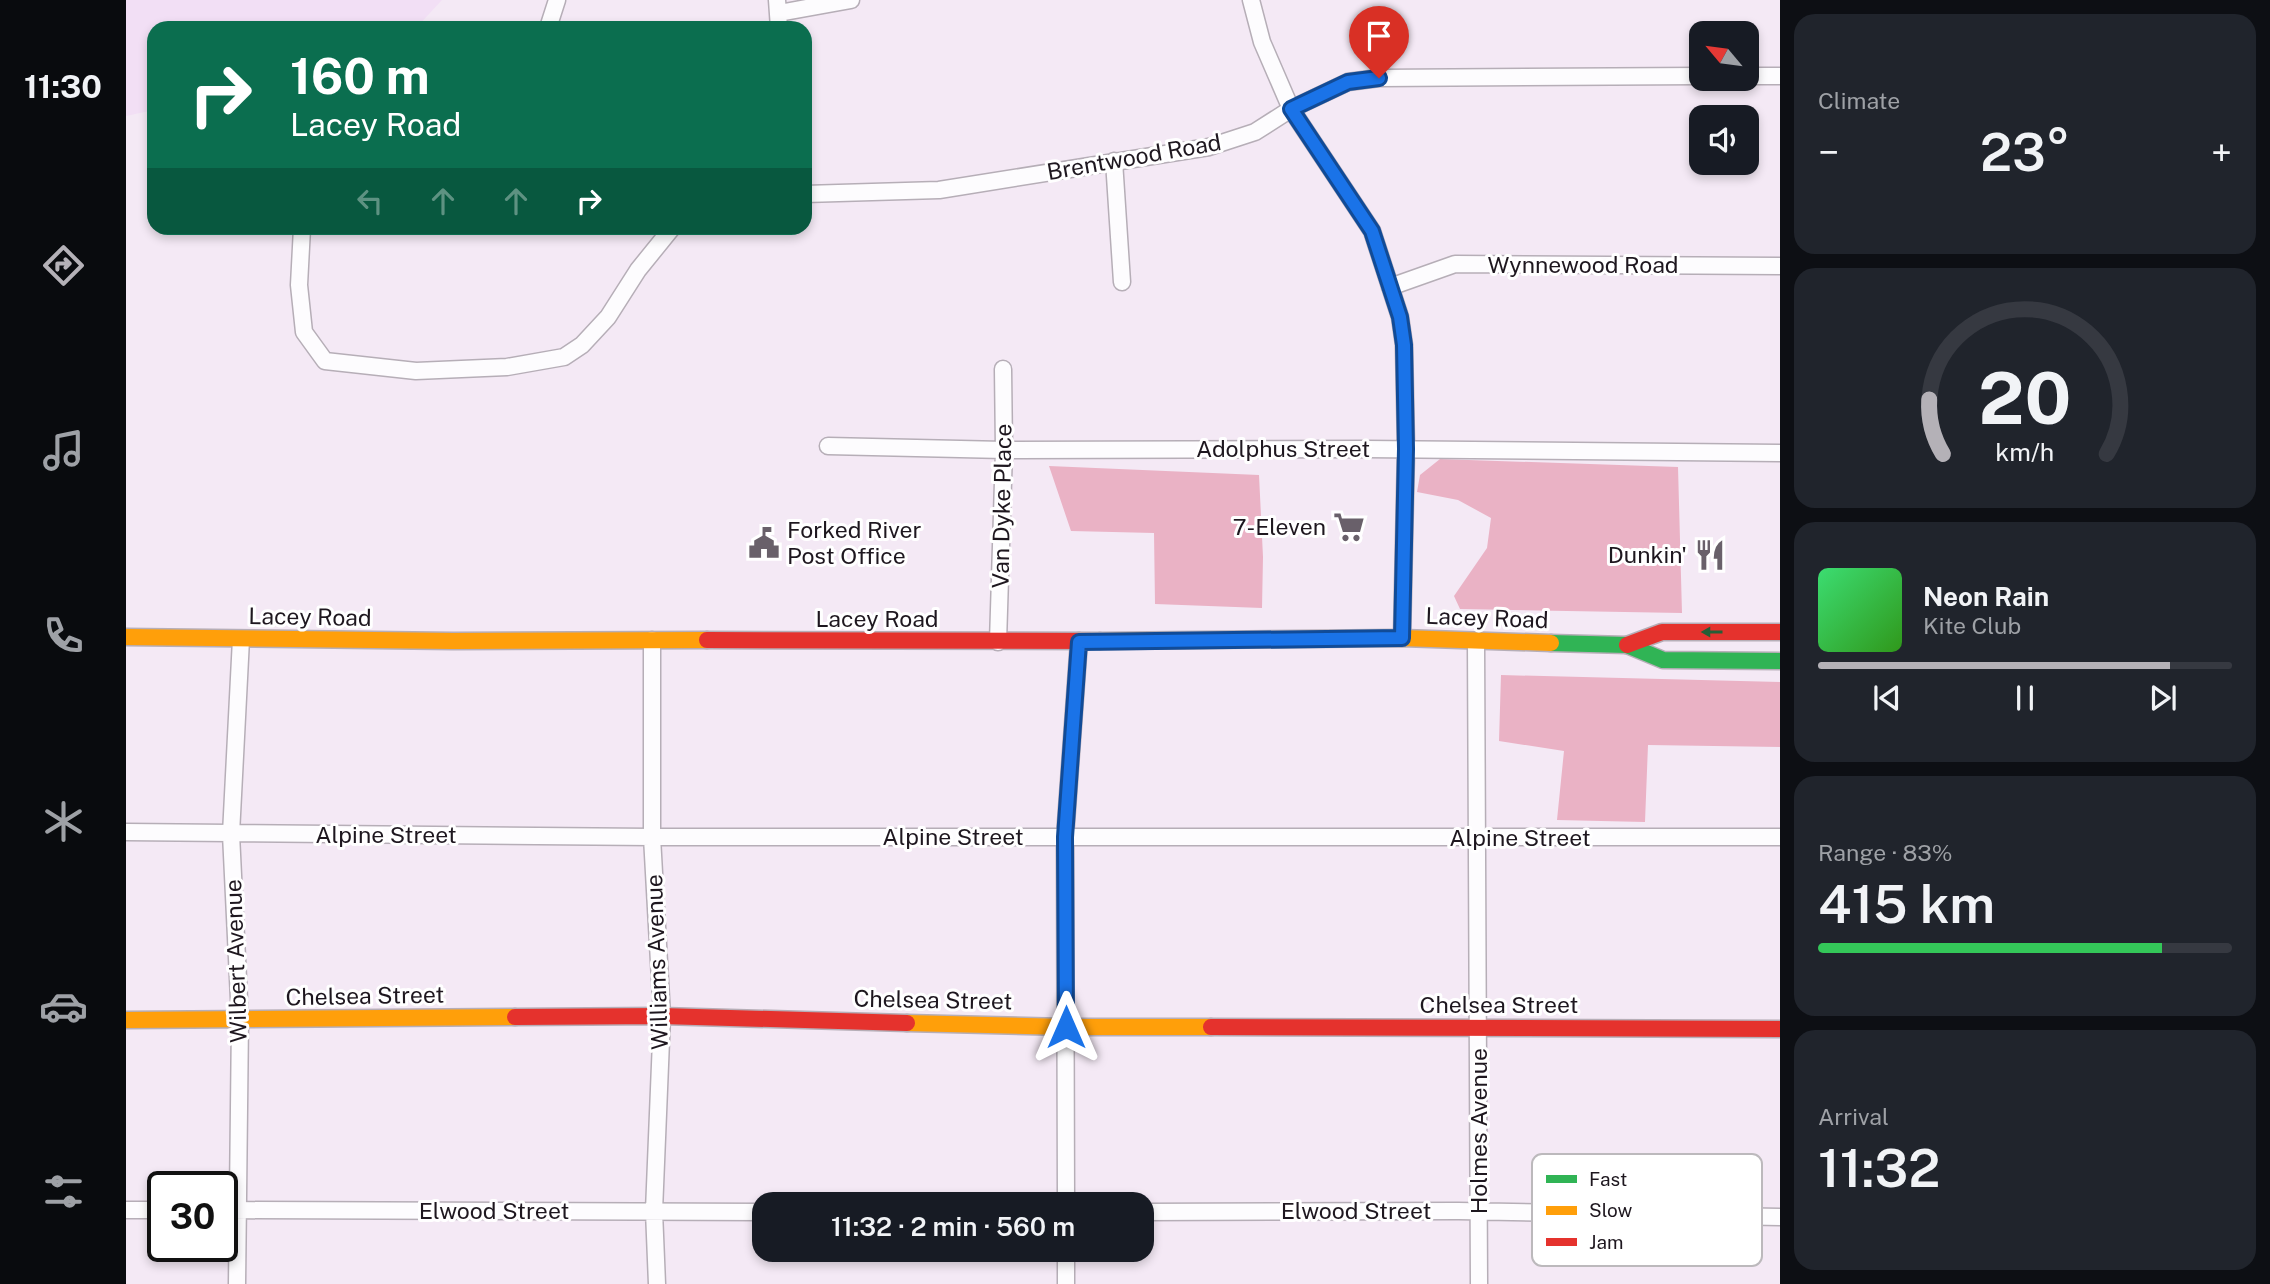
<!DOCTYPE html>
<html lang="en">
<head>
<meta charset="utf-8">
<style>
  :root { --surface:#171b24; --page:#20242c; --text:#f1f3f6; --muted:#9ea1a6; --line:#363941; --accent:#b4b1b7 }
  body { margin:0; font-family:"Public Sans",sans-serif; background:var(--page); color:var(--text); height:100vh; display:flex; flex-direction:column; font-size:26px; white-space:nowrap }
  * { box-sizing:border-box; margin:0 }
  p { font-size:23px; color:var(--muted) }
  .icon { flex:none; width:38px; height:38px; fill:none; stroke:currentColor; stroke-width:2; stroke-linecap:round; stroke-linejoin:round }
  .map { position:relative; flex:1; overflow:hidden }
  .drawer { display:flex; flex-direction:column; gap:14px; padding:14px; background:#0d0f14; width:490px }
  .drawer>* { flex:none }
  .top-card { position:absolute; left:21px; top:21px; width:665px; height:214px; border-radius:21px; box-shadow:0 4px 10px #0003; background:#0b6e4f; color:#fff; overflow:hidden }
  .needle { width:46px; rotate:299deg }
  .buttons { position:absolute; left:1563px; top:21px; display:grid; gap:14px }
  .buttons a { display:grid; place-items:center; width:70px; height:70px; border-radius:14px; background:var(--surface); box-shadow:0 4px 10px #0003; font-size:35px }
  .speed { position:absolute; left:21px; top:1171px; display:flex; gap:14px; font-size:35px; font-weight:700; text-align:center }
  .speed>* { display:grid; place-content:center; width:91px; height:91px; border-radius:50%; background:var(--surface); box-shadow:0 4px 10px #0003; line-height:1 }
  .speed .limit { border:4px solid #111; border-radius:10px; background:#fff; color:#111 }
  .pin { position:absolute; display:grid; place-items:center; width:60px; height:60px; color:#fff; margin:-72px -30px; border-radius:50% 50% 50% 0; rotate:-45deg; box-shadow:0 0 7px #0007 }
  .pin .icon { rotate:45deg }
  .me { position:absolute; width:77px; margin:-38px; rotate:0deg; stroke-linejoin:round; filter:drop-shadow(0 0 5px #0008) }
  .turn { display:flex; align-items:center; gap:24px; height:147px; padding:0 28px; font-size:32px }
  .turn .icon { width:91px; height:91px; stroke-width:2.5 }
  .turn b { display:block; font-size:49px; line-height:60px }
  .lanes { display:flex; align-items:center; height:66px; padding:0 28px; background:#0003; justify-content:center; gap:35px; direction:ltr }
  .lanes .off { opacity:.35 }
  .big { font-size:52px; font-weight:600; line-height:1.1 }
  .drawer .widget { flex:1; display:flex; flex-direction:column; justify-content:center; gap:10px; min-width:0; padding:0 24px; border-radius:21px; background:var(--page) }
  .drawer .dial { align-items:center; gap:0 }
  .dial svg { height:182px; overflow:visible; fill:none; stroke:var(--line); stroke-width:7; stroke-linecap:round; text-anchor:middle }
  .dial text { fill:var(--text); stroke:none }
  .song { display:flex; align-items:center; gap:21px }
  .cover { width:84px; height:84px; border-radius:10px; background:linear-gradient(135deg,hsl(140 70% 55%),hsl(110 70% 35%)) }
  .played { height:7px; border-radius:4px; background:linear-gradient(90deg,var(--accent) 85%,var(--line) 85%) }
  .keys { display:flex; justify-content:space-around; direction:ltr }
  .heat { display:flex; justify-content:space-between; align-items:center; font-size:38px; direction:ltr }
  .charge { height:10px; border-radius:5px; background:linear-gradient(90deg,#34c759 83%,var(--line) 0) }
  .trip { position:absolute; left:626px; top:1192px; width:402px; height:70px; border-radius:21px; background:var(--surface); box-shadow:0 4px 10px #0003; font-weight:600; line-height:70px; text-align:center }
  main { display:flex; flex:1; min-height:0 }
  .menu { display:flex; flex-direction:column; width:126px; justify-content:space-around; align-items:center; background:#090b0e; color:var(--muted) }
  .menu .icon { width:49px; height:49px }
  .menu .on { color:var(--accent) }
  .menu b { font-size:32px; color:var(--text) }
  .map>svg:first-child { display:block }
  .built { fill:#f2dff5 }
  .forest { fill:#eab2c5 }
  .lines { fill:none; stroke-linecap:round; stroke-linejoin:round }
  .street-casing { stroke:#b6aeb7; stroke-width:19 }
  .fast-casing { stroke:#b6aeb7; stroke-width:19 }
  .slow-casing { stroke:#b6aeb7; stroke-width:19 }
  .jam-casing { stroke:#b6aeb7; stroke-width:19 }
  .street { stroke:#fdfcfe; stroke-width:16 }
  .fast { stroke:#30b455; stroke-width:16 }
  .slow { stroke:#ff9f0a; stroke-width:16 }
  .jam { stroke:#e5322d; stroke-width:16 }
  .oneway { fill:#265e37 }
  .route-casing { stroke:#114b97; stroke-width:18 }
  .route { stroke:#1a73e8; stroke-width:12 }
  .labels { text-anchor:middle; stroke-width:6; stroke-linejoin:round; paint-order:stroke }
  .street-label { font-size:23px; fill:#1e171f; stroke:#fff }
  .poi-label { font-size:23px; fill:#1e171f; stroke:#fff; text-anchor:end }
  .key { fill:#fff; stroke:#bcb9bc; stroke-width:2 }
  .key-label { font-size:19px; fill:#1e171f }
</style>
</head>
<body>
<main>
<nav class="menu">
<b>11:30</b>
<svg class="icon on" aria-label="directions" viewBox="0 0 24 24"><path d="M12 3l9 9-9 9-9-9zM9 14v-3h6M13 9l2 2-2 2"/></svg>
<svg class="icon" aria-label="music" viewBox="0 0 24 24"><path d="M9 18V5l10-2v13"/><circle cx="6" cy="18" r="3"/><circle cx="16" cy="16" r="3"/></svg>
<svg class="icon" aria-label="phone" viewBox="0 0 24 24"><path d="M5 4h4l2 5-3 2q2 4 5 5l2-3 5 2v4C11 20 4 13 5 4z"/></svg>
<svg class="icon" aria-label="climate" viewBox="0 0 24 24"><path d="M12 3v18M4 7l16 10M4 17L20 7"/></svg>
<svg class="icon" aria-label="car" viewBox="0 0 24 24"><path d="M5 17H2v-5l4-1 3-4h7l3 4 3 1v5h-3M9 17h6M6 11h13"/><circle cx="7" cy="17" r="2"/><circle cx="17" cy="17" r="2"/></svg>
<svg class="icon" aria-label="filters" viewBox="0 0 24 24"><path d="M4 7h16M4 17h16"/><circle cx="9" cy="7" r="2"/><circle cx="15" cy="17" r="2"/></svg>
</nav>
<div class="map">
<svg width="1654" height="1284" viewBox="0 0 1654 1284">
  <rect width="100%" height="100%" fill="#f4e9f5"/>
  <path class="built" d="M0,0H316L290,28H28V110L0,116Z"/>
  <path class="forest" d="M1314,459L1552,467L1556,613L1334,609L1328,596L1361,548L1365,518L1332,500L1291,492L1294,475Z
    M923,466L1133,475L1137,557L1136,608L1029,604L1028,533L945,531Z
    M1375,675L1654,682V747L1522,745L1519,822L1431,820L1438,751L1373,741Z"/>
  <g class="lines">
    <defs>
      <path id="street" d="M651,0L653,28
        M1125,0L1136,42L1165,109L1246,231L1274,317L1278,345L1280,449L1276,638
        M653,13L725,0
        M422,28L431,0
        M1620,76H1654
        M988,161L996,282
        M679,194L813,190L1083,147L1129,132L1165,109L1222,82L1253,78L1575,76
        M176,228L173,285L178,332L199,361L290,371L381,367L438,357L456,345L482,317L512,270L546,228
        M1264,287L1329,264L1654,266
        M702,446L878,450L1240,449L1654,453
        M526,640V837L536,1016L528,1211L531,1284
        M872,642L878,450L877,369
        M1350,642L1353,1284
        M0,832L526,837H1654
        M940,1204L939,837L953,641
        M0,1210H37
        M96,1210L639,1212
        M1017,1212L1332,1211L1654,1217
        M111,1284L114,1020L105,834L115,639
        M940,1284V1250"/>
      <path id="fast" d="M1425,643L1501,645L1537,660L1654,661"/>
      <path id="slow" d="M0,637L327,641L581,640
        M974,641L1276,638L1425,643
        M0,1020L389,1017
        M781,1023L940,1027H1085"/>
      <path id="jam" d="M581,640L974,641
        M1501,645L1536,632H1654
        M389,1017L536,1016L781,1023
        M1085,1027L1654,1029"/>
    </defs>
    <use href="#street" class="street-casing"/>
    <use href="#fast" class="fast-casing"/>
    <use href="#slow" class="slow-casing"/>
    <use href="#jam" class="jam-casing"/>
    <use href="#street" class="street"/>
    <use href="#fast" class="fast"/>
    <use href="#slow" class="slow"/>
    <use href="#jam" class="jam"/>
  </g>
  <defs><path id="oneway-solid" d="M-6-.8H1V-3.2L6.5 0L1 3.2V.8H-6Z" transform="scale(1.75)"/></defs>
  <use class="oneway" href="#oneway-solid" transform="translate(1586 632) rotate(180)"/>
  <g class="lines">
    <defs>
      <path id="route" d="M940,1027L939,837L953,642L1276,638L1280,449L1278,345L1274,317L1246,231L1165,109L1222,82L1253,78"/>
    </defs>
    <use href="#route" class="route-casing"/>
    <use href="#route" class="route"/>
  </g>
  <defs>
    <symbol id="supermarket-bare" viewBox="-9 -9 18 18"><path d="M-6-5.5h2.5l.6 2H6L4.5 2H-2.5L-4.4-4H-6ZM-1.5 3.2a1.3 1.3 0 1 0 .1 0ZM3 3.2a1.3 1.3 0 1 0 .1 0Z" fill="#69606a" stroke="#fff" stroke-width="2.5" paint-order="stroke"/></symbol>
    <symbol id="civic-bare" viewBox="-9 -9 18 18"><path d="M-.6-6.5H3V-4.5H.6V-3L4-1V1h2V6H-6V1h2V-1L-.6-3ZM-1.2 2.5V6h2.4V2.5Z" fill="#69606a" stroke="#fff" stroke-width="2.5" paint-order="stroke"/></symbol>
    <symbol id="restaurant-bare" viewBox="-9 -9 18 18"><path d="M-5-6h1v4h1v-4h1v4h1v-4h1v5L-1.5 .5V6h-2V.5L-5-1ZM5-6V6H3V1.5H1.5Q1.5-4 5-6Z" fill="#69606a" stroke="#fff" stroke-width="2.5" paint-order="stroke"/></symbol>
  </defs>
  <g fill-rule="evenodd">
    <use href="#supermarket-bare" x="1201" y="505" width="44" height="44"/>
    <use href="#civic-bare" x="616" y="521" width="44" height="44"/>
    <use href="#restaurant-bare" x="1562" y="533" width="44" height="44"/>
  </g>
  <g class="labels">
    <g class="street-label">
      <text transform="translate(1008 157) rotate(-10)" y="8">Brentwood Road</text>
      <text x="1457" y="273">Wynnewood Road</text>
      <text x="1157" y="457">Adolphus Street</text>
      <text transform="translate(876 506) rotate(-89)" y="8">Van Dyke Place</text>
      <text transform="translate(184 617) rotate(1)" y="8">Lacey Road</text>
      <text transform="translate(1361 618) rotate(2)" y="8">Lacey Road</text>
      <text x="751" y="627">Lacey Road</text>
      <text x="260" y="843">Alpine Street</text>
      <text x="827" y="845">Alpine Street</text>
      <text x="1394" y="846">Alpine Street</text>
      <text transform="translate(110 961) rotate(-92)" y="8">Wilbert Avenue</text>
      <text transform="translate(531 962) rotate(-92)" y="8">Williams Avenue</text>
      <text transform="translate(239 996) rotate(-1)" y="8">Chelsea Street</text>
      <text transform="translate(807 1000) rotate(1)" y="8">Chelsea Street</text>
      <text x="1373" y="1013">Chelsea Street</text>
      <text transform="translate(1353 1131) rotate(-90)" y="8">Holmes Avenue</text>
      <text x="368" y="1219">Elwood Street</text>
      <text x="1230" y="1219">Elwood Street</text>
    </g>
    <g class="poi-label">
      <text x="1200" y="535">7-Eleven</text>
      <text x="661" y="538" text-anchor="start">Forked River<tspan x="661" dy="26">Post Office</tspan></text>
      <text x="1561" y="563">Dunkin'</text>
    </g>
  </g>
  <rect x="1406" y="1154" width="230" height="112" rx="10" class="key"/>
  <rect x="1420" y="1175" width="31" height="8" fill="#30b455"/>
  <rect x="1420" y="1206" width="31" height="9" fill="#ff9f0a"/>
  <rect x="1420" y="1238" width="31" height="8" fill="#e5322d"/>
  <g class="key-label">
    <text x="1463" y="1186">Fast</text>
    <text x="1463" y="1217">Slow</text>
    <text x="1463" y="1249">Jam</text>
  </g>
</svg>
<div class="buttons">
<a><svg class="needle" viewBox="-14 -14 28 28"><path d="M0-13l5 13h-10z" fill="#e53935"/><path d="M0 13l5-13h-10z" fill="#9ea1a6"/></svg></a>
<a><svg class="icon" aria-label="sound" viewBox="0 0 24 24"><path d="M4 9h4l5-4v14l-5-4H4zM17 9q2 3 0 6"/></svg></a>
</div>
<div class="speed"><div class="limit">30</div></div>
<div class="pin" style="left:1253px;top:78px;background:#d93025"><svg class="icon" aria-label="arrive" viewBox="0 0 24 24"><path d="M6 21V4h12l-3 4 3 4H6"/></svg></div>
<svg class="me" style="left:940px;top:1027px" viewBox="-20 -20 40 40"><path d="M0-17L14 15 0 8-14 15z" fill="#1a73e8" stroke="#fff" stroke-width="4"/></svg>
<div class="trip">11:32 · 2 min · 560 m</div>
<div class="top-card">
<div class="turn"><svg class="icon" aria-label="right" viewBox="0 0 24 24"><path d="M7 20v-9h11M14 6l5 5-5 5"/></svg><div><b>160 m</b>Lacey Road</div></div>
<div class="lanes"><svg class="icon off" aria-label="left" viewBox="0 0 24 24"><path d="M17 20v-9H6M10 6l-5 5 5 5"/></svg><svg class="icon off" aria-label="ahead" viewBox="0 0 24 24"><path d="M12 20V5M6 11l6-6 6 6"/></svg><svg class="icon off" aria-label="ahead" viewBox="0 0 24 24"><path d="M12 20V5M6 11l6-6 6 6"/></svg><svg class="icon" aria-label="right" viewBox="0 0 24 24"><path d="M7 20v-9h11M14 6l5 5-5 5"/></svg></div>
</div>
</div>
<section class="drawer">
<div class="widget"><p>Climate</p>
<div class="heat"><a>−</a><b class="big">23°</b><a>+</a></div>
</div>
<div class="widget dial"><svg viewBox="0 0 100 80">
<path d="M14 69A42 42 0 1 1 86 69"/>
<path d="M14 69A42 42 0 0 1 8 45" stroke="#b4b1b7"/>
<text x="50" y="56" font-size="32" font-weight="700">20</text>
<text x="50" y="72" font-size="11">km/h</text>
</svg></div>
<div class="widget">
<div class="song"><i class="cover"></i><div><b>Neon Rain</b><p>Kite Club</p></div></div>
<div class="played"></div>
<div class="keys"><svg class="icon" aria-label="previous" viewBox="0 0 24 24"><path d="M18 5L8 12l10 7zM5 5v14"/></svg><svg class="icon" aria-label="pause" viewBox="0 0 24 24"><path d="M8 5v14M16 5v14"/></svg><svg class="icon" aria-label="next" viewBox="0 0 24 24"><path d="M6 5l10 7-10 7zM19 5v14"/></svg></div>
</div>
<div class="widget"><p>Range · 83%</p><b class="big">415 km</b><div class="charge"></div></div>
<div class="widget"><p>Arrival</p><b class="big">11:32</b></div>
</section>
</main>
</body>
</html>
